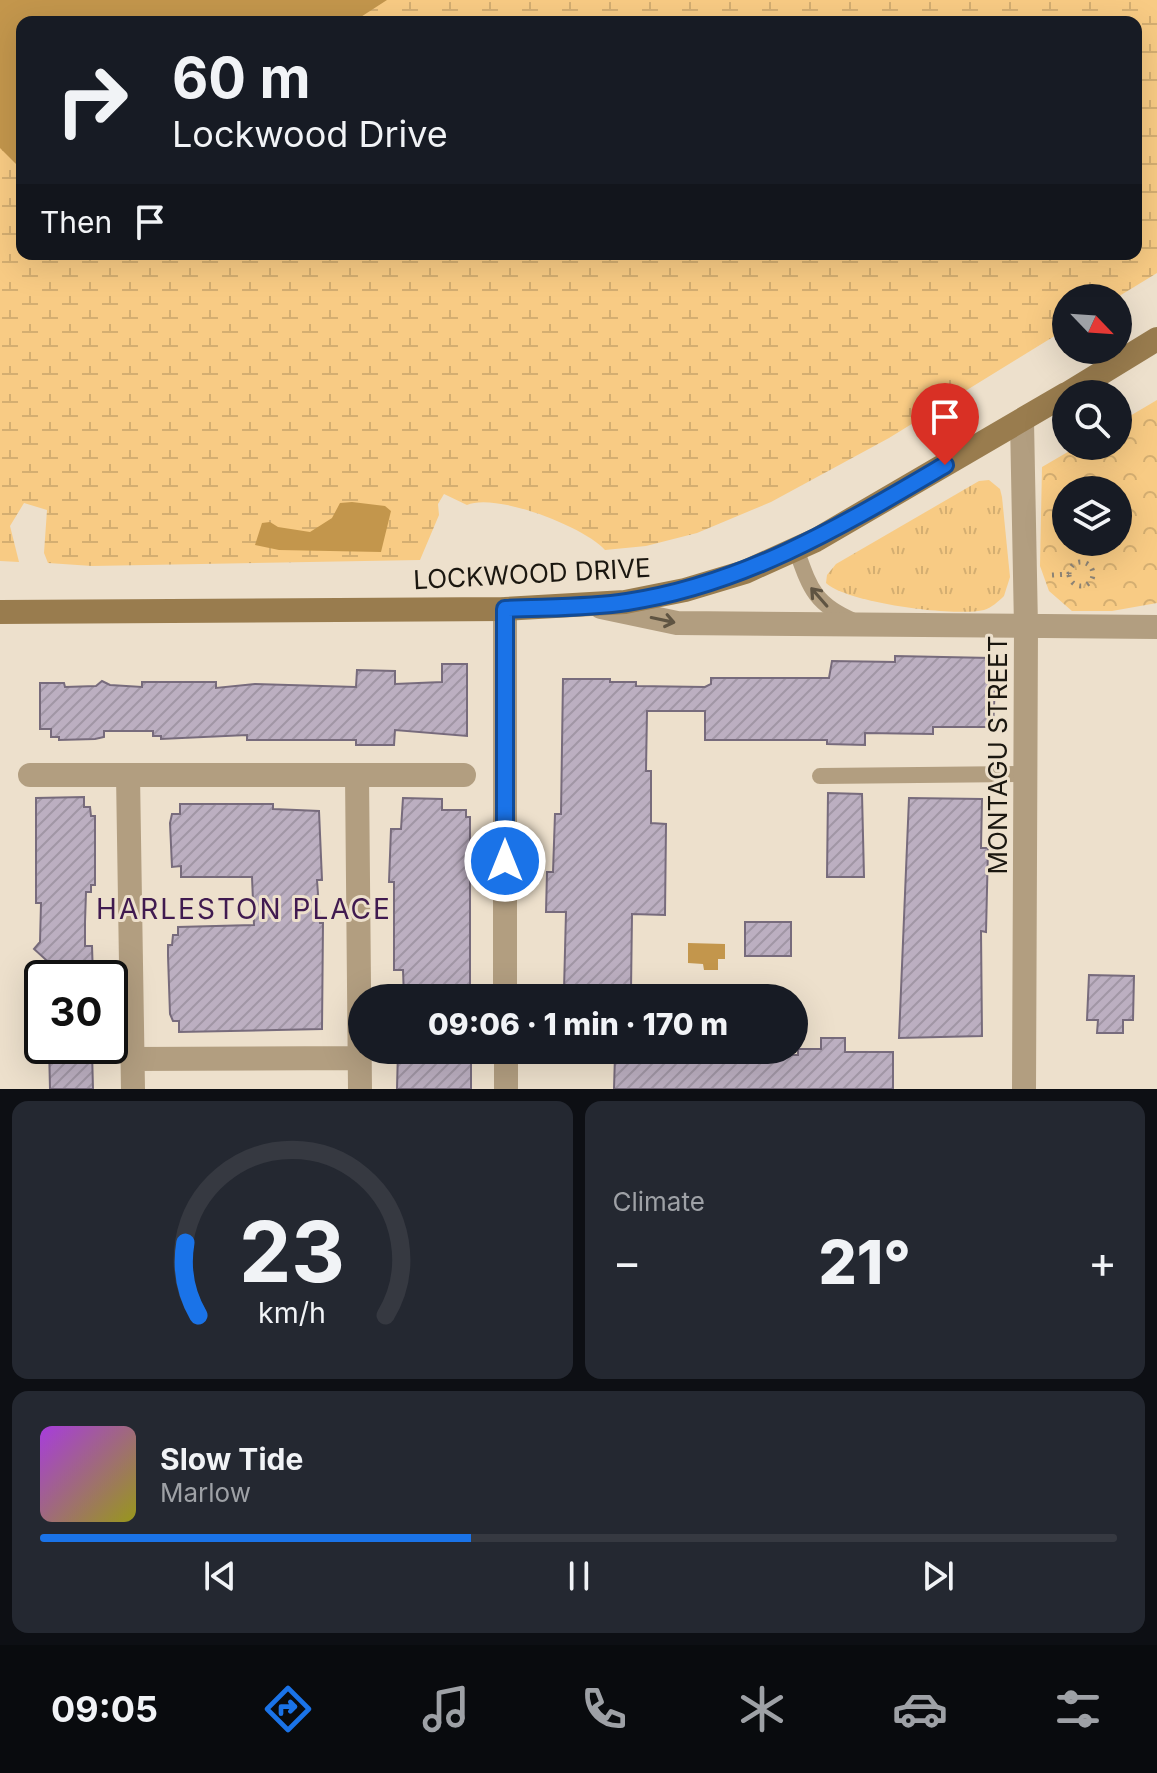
<!DOCTYPE html>
<html lang="en">
<head>
<meta charset="utf-8">
<style>
  :root { --surface:#171b24; --page:#242831; --text:#f1f3f6; --muted:#9ea1a6; --line:#363941; --accent:#1a73e8 }
  body { margin:0; font-family:Inter,sans-serif; background:var(--page); color:var(--text); height:100vh; display:flex; flex-direction:column; font-size:30px; white-space:nowrap }
  * { box-sizing:border-box; margin:0 }
  p { font-size:26px; color:var(--muted) }
  .icon { flex:none; width:44px; height:44px; fill:none; stroke:currentColor; stroke-width:2; stroke-linecap:round; stroke-linejoin:round }
  .map { position:relative; height:1089px; overflow:hidden }
  .side { display:flex; flex-direction:column; gap:12px; padding:12px; background:#0d0f14; flex:1 }
  .side>* { flex:none }
  .guide { position:absolute; left:16px; top:16px; width:1126px; height:244px; border-radius:16px; box-shadow:0 8px 32px #0002; background:#171b24; color:var(--text); overflow:hidden }
  .needle { width:52px; rotate:115deg }
  .controls { position:absolute; left:1052px; top:284px; display:grid; gap:16px }
  .controls a { display:grid; place-items:center; width:80px; height:80px; border-radius:50%; background:var(--surface); box-shadow:0 8px 32px #0002; font-size:40px }
  .speed { position:absolute; left:24px; top:960px; display:flex; gap:16px; font-size:40px; font-weight:700; text-align:center }
  .speed>* { display:grid; place-content:center; width:104px; height:104px; border-radius:50%; background:var(--surface); box-shadow:0 8px 32px #0002; line-height:1 }
  .speed .limit { border:4px solid #111; border-radius:12px; background:#fff; color:#111 }
  .pin { position:absolute; display:grid; place-items:center; width:68px; height:68px; color:#fff; margin:-82px -34px; border-radius:50% 50% 50% 0; rotate:-45deg; box-shadow:0 0 8px #0007 }
  .pin .icon { rotate:45deg }
  .me { position:absolute; width:88px; margin:-44px; rotate:0deg; stroke-linejoin:round; filter:drop-shadow(0 0 6px #0008) }
  .turn { display:flex; align-items:center; gap:28px; height:168px; padding:0 24px; font-size:36px }
  .turn .icon { width:104px; height:104px; stroke-width:2.5 }
  .turn b { display:block; font-size:56px; line-height:68px }
  .then { display:flex; align-items:center; height:76px; padding:0 24px; background:#0003; gap:16px; font-size:30px }
  .big { font-size:60px; font-weight:800; line-height:1.1 }
  .side .widget { flex:1; display:flex; flex-direction:column; justify-content:center; gap:12px; min-width:0; padding:0 28px; border-radius:16px; background:var(--page) }
  .side .dial { align-items:center; gap:0 }
  .dial svg { height:208px; overflow:visible; fill:none; stroke:var(--line); stroke-width:7; stroke-linecap:round; text-anchor:middle }
  .dial text { fill:var(--text); stroke:none }
  .song { display:flex; align-items:center; gap:24px }
  .cover { width:96px; height:96px; border-radius:12px; background:linear-gradient(135deg,hsl(280 70% 55%),hsl(60 70% 35%)) }
  .played { height:8px; border-radius:4px; background:linear-gradient(90deg,var(--accent) 40%,var(--line) 40%) }
  .keys { display:flex; justify-content:space-around; direction:ltr }
  .heat { display:flex; justify-content:space-between; align-items:center; font-size:44px; direction:ltr }
  .side .tiles { flex:1; display:grid; gap:12px; grid-template-columns:1fr 1fr }
  .widget:last-child { grid-column:span 2 }
  .trip { position:absolute; left:348px; top:984px; width:460px; height:80px; border-radius:40px; background:var(--surface); box-shadow:0 8px 32px #0002; font-weight:800; line-height:80px; text-align:center }
  .dock { display:flex; height:128px; justify-content:space-around; align-items:center; background:#090b0e; color:var(--muted) }
  .dock .icon { width:56px; height:56px }
  .dock .selected { color:var(--accent) }
  .dock b { font-size:36px; color:var(--text) }
  .map>svg:first-child { display:block }
  .grass { fill:url(#grass-tufts) }
  .wetland { fill:url(#wetland-marsh) }
  .park { fill:url(#park-crowns); fill-rule:evenodd }
  .water { fill:#c3964c }
  .building { fill:url(#building-hatch); stroke:#776b7c; stroke-width:2 }
  .lines { fill:none; stroke-linecap:round; stroke-linejoin:round }
  .path { stroke:#8d8476; stroke-width:5; stroke-dasharray:2 6; stroke-linecap:butt }
  .lane { stroke:#b29e80; stroke-width:16 }
  .street { stroke:#b29e80; stroke-width:24 }
  .secondary { stroke:#997c4e; stroke-width:24 }
  .oneway { stroke:#5f5442 }
  .route-casing { stroke:#114b97; stroke-width:20 }
  .route { stroke:#1a73e8; stroke-width:14 }
  .labels { text-anchor:middle; stroke-width:6; stroke-linejoin:round; paint-order:stroke }
  .street-label { font-size:26px; fill:#1b1710; stroke:#ede0cc }
  .neighbourhood-label { font-size:28px; letter-spacing:2px; fill:#401a50; stroke:#ede0cc }
</style>
</head>
<body>
<div class="map">
<svg width="1157" height="1089" viewBox="0 0 1157 1089">
  <defs>
    <pattern id="grass-tufts" width="24" height="20" patternUnits="userSpaceOnUse" patternTransform="scale(2)"><rect width="24" height="20" fill="#f8cb84"/><path d="M3 7l-1-3M5 7V3M7 7l1-3M15 17l-1-3M17 17v-4M19 17l1-3" fill="none" stroke="#d4ae71"/></pattern>
    <pattern id="wetland-marsh" width="20" height="14" patternUnits="userSpaceOnUse" patternTransform="scale(2)"><rect width="20" height="14" fill="#f8cb84"/><path d="M1 5h8M5 5V1M11 12h8M15 12V8" fill="none" stroke="#d4ae71"/></pattern>
    <pattern id="park-crowns" width="20" height="18" patternUnits="userSpaceOnUse" patternTransform="scale(2)"><rect width="20" height="18" fill="#f8cb84"/><path d="M2 6a3 3 0 1 1 6 0M12 15a3 3 0 1 1 6 0" fill="none" stroke="#d4ae71"/></pattern>
    <pattern id="building-hatch" width="6" height="6" patternUnits="userSpaceOnUse" patternTransform="scale(2)"><rect width="6" height="6" fill="#bcafc1"/><path d="M-1 1l2-2M0 6l6-6M5 7l2-2" fill="none" stroke="#a196a5"/></pattern>
  </defs>
  <rect width="100%" height="100%" fill="#ede0cc"/>
  <path class="grass" d="M989,480L1000,489L1002,497L1010,577L1004,596C999,601 991,608 984,610C955,617 847,603 826,583L827,575L836,564L979,481Z"/>
  <path class="wetland" d="M70,0H1157V273L1116,298H1066V329L889,438L771,502L697,533L646,546L605,550C585,527 495,492 467,505L444,494L438,504L439,515L420,560L92,566L48,563L44,553L47,510L24,503L10,526L19,562L0,561V52L22,35V254H1136V22H40Z"/>
  <path class="park" d="M1157,400V603L1112,611H1072L1049,591L1040,566L1042,467L1078,446H1118V423ZM1066,490H1118V542H1066Z"/>
  <path class="water" d="M0,0H387L353,22H22V170L0,148Z
    M352,502L385,506L391,511L381,552L279,550L255,545L262,523L270,522L278,527L310,532L332,518L340,503Z
    M688,943L725,944V959H718V970H704L703,964L688,963Z"/>
  <path class="building" d="M895,656L991,658L995,685L993,727H933V734L865,733V745L827,744V740H705V711H647L646,771H651V823L666,824L665,915L632,914L631,990H564L566,912H546L547,872H553L555,814H561L563,679H610V682H636V686L705,687L711,684V678H829L832,661L895,662Z
    M442,664H467V736L395,730L394,745H356V740H247V735L161,739V736H153V731H104V737L95,739L59,740V737H51V729H40V683H64L65,687L96,686L102,681L110,685L142,687V682H216V688L255,684L356,687L357,670L395,671V684L442,682Z
    M828,793L862,794L864,877H827Z
    M84,797V807H90L91,816H95V885H91V892H86L85,922V946H92L93,978H66L34,949L40,942L41,903H36V798Z
    M403,798L442,799V810H466V817H470V998H404L403,970H394V882H389L391,829H401Z
    M909,798L982,799L981,848H988L986,932L981,931L982,1036L899,1038Z
    M180,804H273V809L319,811L322,880H317L320,923H323L322,1029L179,1032V1021H173L170,1014L168,956V945H172L173,935H178V927L254,925L252,877H181V866L172,867L170,823L172,814H180Z
    M745,922H791V956H745Z
    M1089,975L1134,976L1133,1020H1123V1033H1097L1098,1020H1087Z
    M821,1038H845V1052H893V1089H614L615,1055H689V1050H723V1055H798V1049H821Z
    M49,1046H86V1051H92L93,1089H50Z
    M398,1050H471V1089H397Z"/>
  <g class="lines">
    <path class="path" d="M1069 574a12 12 0 1 1 24 0a12 12 0 1 1-24 0Z
      M1052,575L1069,574"/>
    <path class="lane" d="M796,549C810,588 814,604 854,621
      M820,776L1025,774"/>
    <path class="street" d="M1022,421L1026,627L1024,1089
      M601,607L677,623L1157,627
      M505,609V998
      M30,775H464
      M128,775L133,1089
      M357,775L360,1089
      M506,1050V1089
      M132,1059L360,1058"/>
    <path class="secondary" d="M1067,394L1157,339
      M0,612L505,609L625,602L685,590L745,572L816,540L1066,394"/>
  </g>
  <defs><path id="oneway-shaft" d="M-6 0H5M1.5-3L5.5 0L1.5 3" fill="none" stroke-width="1.6" stroke-linecap="round" stroke-linejoin="round" transform="scale(2)"/></defs>
  <g class="oneway">
    <use href="#oneway-shaft" transform="translate(819 597) rotate(-131)"/>
    <use href="#oneway-shaft" transform="translate(663 620) rotate(12)"/>
  </g>
  <g class="lines">
    <defs>
      <path id="route" d="M505,861V609C545,607 588,608 627,602C746,584 843,525 945,465"/>
    </defs>
    <use href="#route" class="route-casing"/>
    <use href="#route" class="route"/>
  </g>
  <g class="labels">
    <g class="street-label">
      <text transform="translate(532 574) rotate(-3)" y="9">LOCKWOOD DRIVE</text>
      <text transform="translate(998 755) rotate(-90)" y="9">MONTAGU STREET</text>
    </g>
    <g class="neighbourhood-label">
      <text x="244" y="919">HARLESTON PLACE</text>
    </g>
  </g>
</svg>
<div class="controls">
<a><svg class="needle" viewBox="-14 -14 28 28"><path d="M0-13l5 13h-10z" fill="#e53935"/><path d="M0 13l5-13h-10z" fill="#9ea1a6"/></svg></a>
<a><svg class="icon" aria-label="search" viewBox="0 0 24 24"><circle cx="10" cy="10" r="6"/><path d="M15 15l6 6"/></svg></a>
<a><svg class="icon" aria-label="layers" viewBox="0 0 24 24"><path d="M12 4l9 5-9 5-9-5zM3 14l9 5 9-5"/></svg></a>
</div>
<div class="speed"><div class="limit">30</div></div>
<div class="pin" style="left:945px;top:465px;background:#d93025"><svg class="icon" aria-label="arrive" viewBox="0 0 24 24"><path d="M6 21V4h12l-3 4 3 4H6"/></svg></div>
<svg class="me" style="left:505px;top:861px" viewBox="-20 -20 40 40"><circle r="17" fill="#1a73e8" stroke="#fff" stroke-width="3"/><path d="M0-11L8 9 0 5-8 9z" fill="#fff"/></svg>
<div class="trip">09:06 · 1 min · 170 m</div>
<div class="guide">
<div class="turn"><svg class="icon" aria-label="right" viewBox="0 0 24 24"><path d="M7 20v-9h11M14 6l5 5-5 5"/></svg><div><b>60 m</b>Lockwood Drive</div></div>
<div class="then">Then<svg class="icon" aria-label="arrive" viewBox="0 0 24 24"><path d="M6 21V4h12l-3 4 3 4H6"/></svg></div>
</div>
</div>
<section class="side">
<div class="tiles">
<div class="widget dial"><svg viewBox="0 0 100 80">
<path d="M14 69A42 42 0 1 1 86 69"/>
<path d="M14 69A42 42 0 0 1 9 41" stroke="#1a73e8"/>
<text x="50" y="56" font-size="32" font-weight="700">23</text>
<text x="50" y="72" font-size="11">km/h</text>
</svg></div>
<div class="widget"><p>Climate</p>
<div class="heat"><a>−</a><b class="big">21°</b><a>+</a></div>
</div>
<div class="widget">
<div class="song"><i class="cover"></i><div><b>Slow Tide</b><p>Marlow</p></div></div>
<div class="played"></div>
<div class="keys"><svg class="icon" aria-label="previous" viewBox="0 0 24 24"><path d="M18 5L8 12l10 7zM5 5v14"/></svg><svg class="icon" aria-label="pause" viewBox="0 0 24 24"><path d="M8 5v14M16 5v14"/></svg><svg class="icon" aria-label="next" viewBox="0 0 24 24"><path d="M6 5l10 7-10 7zM19 5v14"/></svg></div>
</div>
</div>
</section>
<nav class="dock">
<b>09:05</b>
<svg class="icon selected" aria-label="directions" viewBox="0 0 24 24"><path d="M12 3l9 9-9 9-9-9zM9 14v-3h6M13 9l2 2-2 2"/></svg>
<svg class="icon" aria-label="music" viewBox="0 0 24 24"><path d="M9 18V5l10-2v13"/><circle cx="6" cy="18" r="3"/><circle cx="16" cy="16" r="3"/></svg>
<svg class="icon" aria-label="phone" viewBox="0 0 24 24"><path d="M5 4h4l2 5-3 2q2 4 5 5l2-3 5 2v4C11 20 4 13 5 4z"/></svg>
<svg class="icon" aria-label="climate" viewBox="0 0 24 24"><path d="M12 3v18M4 7l16 10M4 17L20 7"/></svg>
<svg class="icon" aria-label="car" viewBox="0 0 24 24"><path d="M5 17H2v-5l4-1 3-4h7l3 4 3 1v5h-3M9 17h6M6 11h13"/><circle cx="7" cy="17" r="2"/><circle cx="17" cy="17" r="2"/></svg>
<svg class="icon" aria-label="filters" viewBox="0 0 24 24"><path d="M4 7h16M4 17h16"/><circle cx="9" cy="7" r="2"/><circle cx="15" cy="17" r="2"/></svg>
</nav>
</body>
</html>
